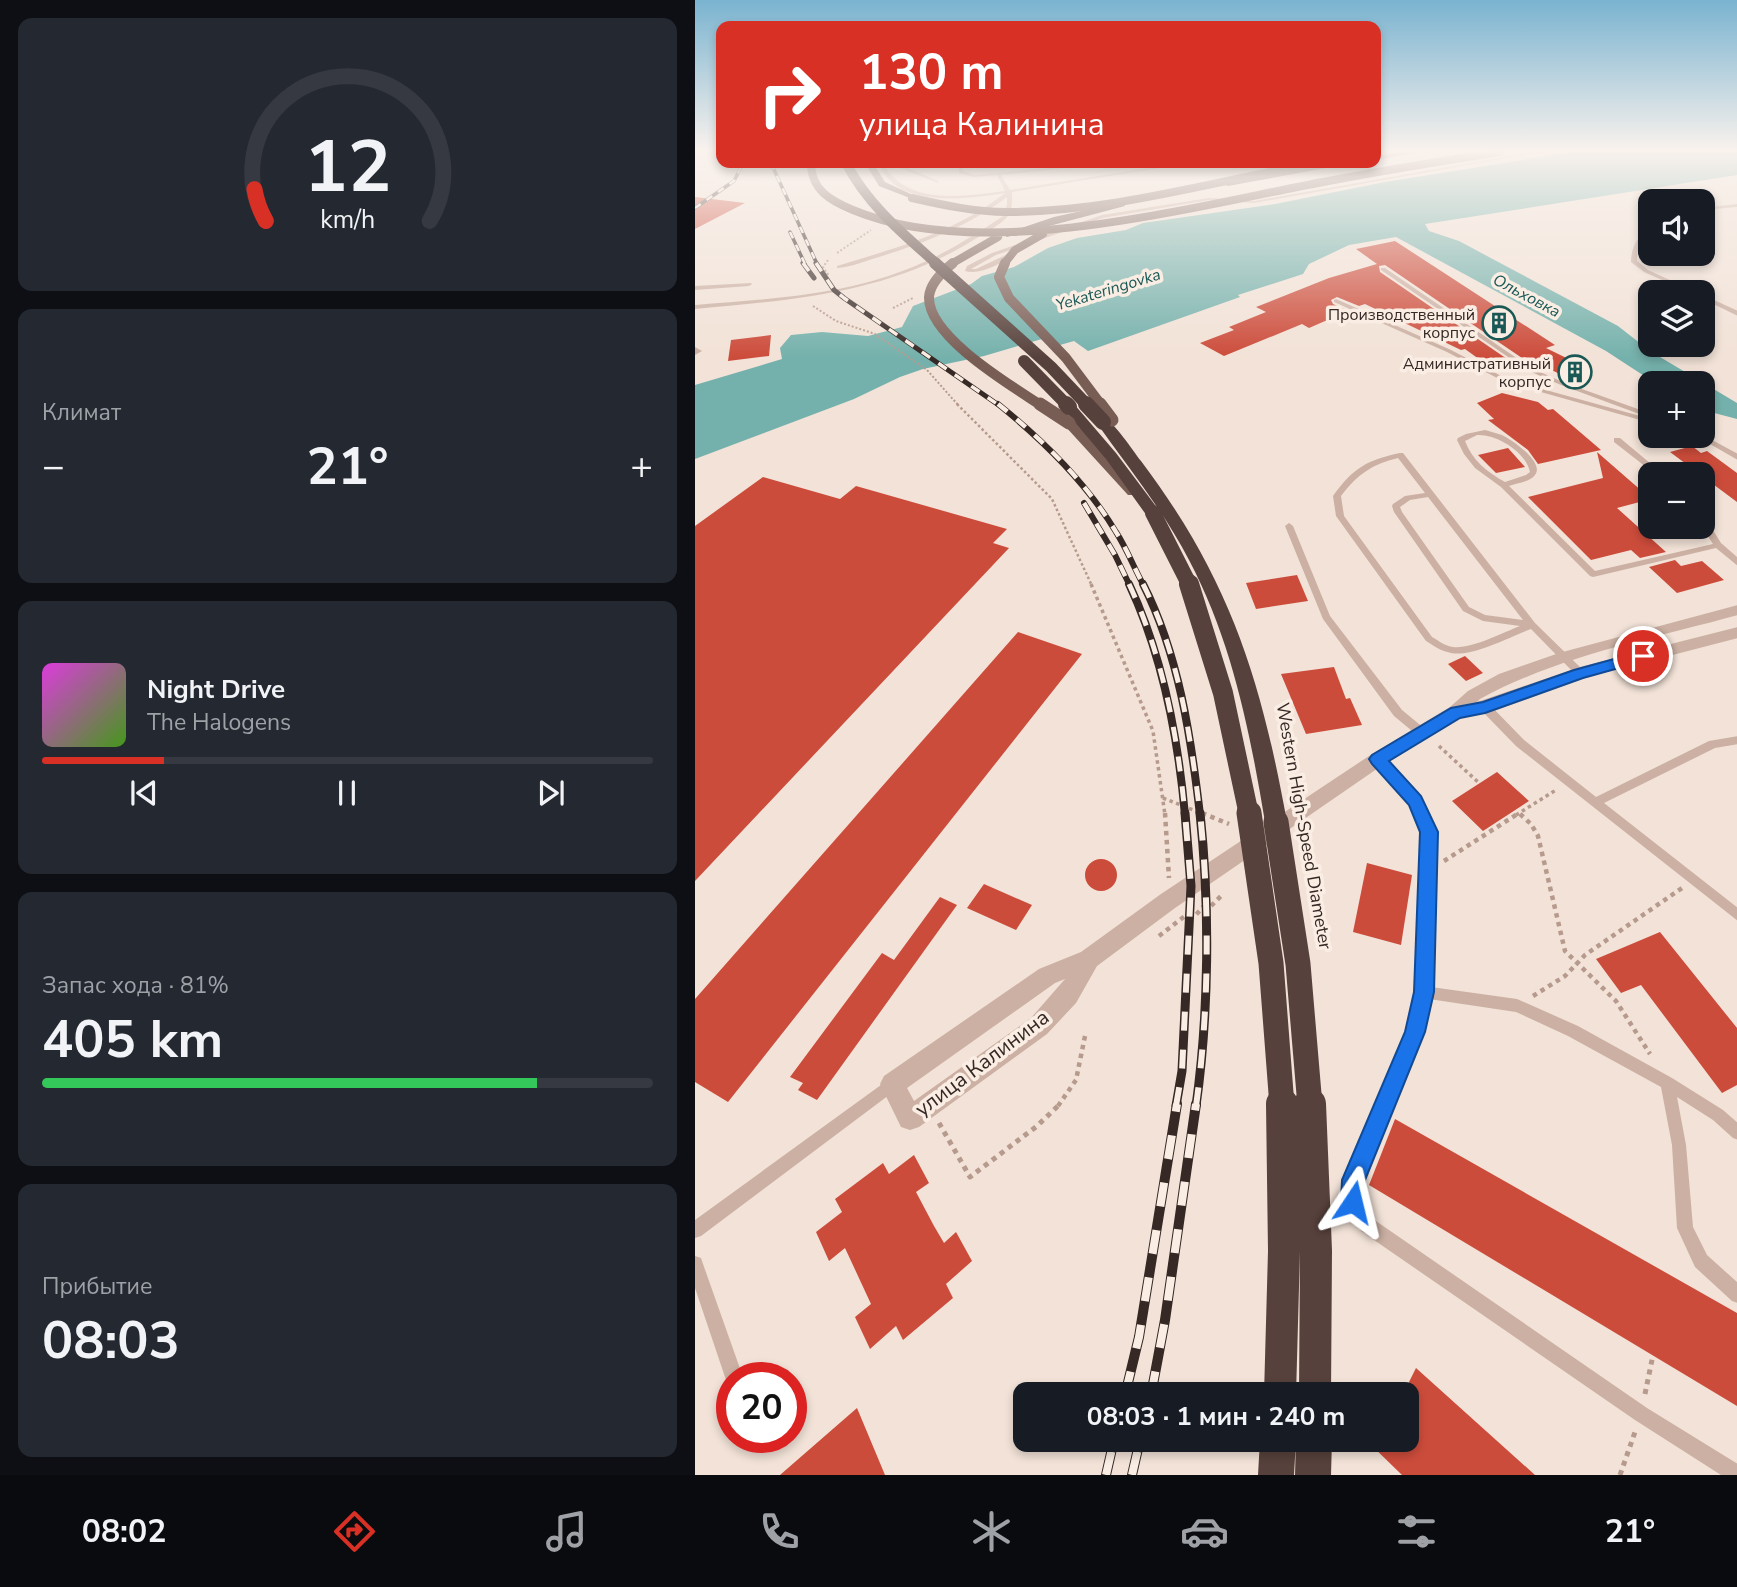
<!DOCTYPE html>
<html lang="ru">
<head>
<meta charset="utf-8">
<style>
  :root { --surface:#171b24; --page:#242831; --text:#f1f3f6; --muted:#9ea1a6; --line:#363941; --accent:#d93025 }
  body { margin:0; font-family:"Nunito Sans",sans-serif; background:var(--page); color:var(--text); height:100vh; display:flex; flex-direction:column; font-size:26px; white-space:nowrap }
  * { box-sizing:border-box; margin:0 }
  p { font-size:23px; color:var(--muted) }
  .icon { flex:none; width:38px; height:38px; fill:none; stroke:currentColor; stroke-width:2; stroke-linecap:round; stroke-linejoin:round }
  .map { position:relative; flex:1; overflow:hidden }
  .details { display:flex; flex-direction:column; gap:18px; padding:18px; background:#0d0f14; width:695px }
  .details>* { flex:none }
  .hud { position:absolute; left:21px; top:21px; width:665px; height:147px; border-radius:14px; box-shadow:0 4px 10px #0003; background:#d93025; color:#fff; overflow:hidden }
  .buttons { position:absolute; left:943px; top:189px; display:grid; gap:14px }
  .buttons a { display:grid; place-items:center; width:77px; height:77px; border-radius:14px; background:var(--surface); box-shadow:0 4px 10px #0003; font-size:35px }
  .speed { position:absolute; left:21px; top:1362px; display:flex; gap:14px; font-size:35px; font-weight:700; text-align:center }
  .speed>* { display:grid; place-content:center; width:91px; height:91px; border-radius:50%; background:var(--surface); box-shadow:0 4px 10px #0003; line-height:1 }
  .speed .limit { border:10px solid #d22; background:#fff; color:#111 }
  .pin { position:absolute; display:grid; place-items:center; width:60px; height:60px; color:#fff; margin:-30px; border:4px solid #fff; border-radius:50%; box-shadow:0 2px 7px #0007 }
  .me { position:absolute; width:77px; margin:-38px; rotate:10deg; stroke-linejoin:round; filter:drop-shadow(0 0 5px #0008) }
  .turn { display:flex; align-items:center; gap:24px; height:147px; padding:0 28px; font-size:32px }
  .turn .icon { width:91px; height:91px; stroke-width:2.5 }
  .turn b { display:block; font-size:49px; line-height:60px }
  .big { font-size:52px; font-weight:700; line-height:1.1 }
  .details .widget { flex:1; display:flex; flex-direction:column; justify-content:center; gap:10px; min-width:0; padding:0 24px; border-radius:14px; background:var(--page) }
  .details .dial { align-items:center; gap:0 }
  .dial svg { height:182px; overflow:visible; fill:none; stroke:var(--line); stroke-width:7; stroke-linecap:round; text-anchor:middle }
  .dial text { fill:var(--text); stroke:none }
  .song { display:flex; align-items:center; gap:21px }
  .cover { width:84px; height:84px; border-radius:10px; background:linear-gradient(135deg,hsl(300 70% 55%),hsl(100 70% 35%)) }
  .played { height:7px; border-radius:4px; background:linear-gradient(90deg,var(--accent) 20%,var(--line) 20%) }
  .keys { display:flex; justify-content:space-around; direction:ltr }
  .heat { display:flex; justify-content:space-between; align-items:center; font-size:38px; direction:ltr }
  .charge { height:10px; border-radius:5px; background:linear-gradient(90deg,#34c759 81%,var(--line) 0) }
  .trip { position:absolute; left:318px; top:1382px; width:406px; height:70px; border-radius:14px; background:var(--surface); box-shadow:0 4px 10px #0003; font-weight:700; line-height:70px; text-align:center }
  .tab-bar { display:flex; height:112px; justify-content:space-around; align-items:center; background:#090b0e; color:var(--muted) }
  .tab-bar .icon { width:49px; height:49px }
  .tab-bar .on { color:var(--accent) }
  .tab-bar b { font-size:32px; color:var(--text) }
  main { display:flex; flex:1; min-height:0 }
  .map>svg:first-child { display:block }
  .water { fill:#75b1ac }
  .building { fill:#cc4c3b }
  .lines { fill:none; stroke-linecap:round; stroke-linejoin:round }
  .path-far4 { stroke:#b69a8d; stroke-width:2; stroke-dasharray:2 2; stroke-linecap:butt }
  .path-far3 { stroke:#b69a8d; stroke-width:2.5; stroke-dasharray:2.5 2.5; stroke-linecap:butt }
  .path-far2 { stroke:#b69a8d; stroke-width:3.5; stroke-dasharray:3.5 3.5; stroke-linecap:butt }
  .path-far1 { stroke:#b69a8d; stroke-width:4.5; stroke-dasharray:4.5 4.5; stroke-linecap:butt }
  .path { stroke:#b69a8d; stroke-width:5; stroke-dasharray:5 5; stroke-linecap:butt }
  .service { fill:#cbb0a3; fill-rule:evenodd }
  .minor { fill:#cbb0a3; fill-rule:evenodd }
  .primary { fill:#785d55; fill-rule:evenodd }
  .motorway { fill:#57413c; fill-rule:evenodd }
  .rail-far5-casing { stroke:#352825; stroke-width:3.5 }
  .rail-far4-casing { stroke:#352825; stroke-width:5 }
  .rail-far3-casing { stroke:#352825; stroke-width:6 }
  .rail-far2-casing { stroke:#352825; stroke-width:8 }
  .rail-far1-casing { stroke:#352825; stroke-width:9 }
  .rail-casing { stroke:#352825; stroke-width:10 }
  .rail-far5 { stroke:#faede3; stroke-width:2.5; stroke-dasharray:7; stroke-linecap:butt }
  .rail-far4 { stroke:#faede3; stroke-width:3.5; stroke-dasharray:10; stroke-linecap:butt }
  .rail-far3 { stroke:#faede3; stroke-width:4.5; stroke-dasharray:12; stroke-linecap:butt }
  .rail-far2 { stroke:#faede3; stroke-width:5; stroke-dasharray:15; stroke-linecap:butt }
  .rail-far1 { stroke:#faede3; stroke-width:6; stroke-dasharray:19; stroke-linecap:butt }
  .rail { stroke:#faede3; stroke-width:8; stroke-dasharray:24; stroke-linecap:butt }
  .primary-bridge-far2 { stroke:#785d55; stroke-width:8 }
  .primary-bridge-far1 { stroke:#785d55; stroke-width:10 }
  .primary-bridge { stroke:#785d55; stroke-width:13 }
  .motorway-bridge-far5 { stroke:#57413c; stroke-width:10 }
  .motorway-bridge-far4 { stroke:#57413c; stroke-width:12 }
  .motorway-bridge-far3 { stroke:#57413c; stroke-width:16 }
  .motorway-bridge-far2 { stroke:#57413c; stroke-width:20 }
  .motorway-bridge-far1 { stroke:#57413c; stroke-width:25 }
  .motorway-bridge { stroke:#57413c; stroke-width:32 }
  .route { fill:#1a73e8; stroke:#114b97; stroke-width:2 }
  .labels { text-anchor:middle; stroke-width:7; stroke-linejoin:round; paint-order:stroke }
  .far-water-label { font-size:16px; font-style:italic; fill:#195855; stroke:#faede3 }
  .far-poi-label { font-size:16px; fill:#352825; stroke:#faede3; text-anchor:end }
  .street-label { font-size:18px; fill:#352825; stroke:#faede3 }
  .near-street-label { font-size:21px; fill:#352825; stroke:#faede3 }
</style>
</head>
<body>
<main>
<section class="details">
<div class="widget dial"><svg viewBox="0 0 100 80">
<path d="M14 69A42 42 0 1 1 86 69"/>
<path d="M14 69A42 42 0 0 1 9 55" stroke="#d93025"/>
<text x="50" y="56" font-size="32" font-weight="700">12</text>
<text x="50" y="72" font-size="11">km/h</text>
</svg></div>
<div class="widget"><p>Климат</p>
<div class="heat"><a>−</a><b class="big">21°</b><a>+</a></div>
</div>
<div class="widget">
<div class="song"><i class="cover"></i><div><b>Night Drive</b><p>The Halogens</p></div></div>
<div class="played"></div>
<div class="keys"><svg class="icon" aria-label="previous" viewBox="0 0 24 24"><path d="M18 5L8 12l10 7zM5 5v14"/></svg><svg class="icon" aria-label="pause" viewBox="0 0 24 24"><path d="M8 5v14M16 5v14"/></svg><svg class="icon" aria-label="next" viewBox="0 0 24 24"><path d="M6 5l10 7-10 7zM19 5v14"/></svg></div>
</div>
<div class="widget"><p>Запас хода · 81%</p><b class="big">405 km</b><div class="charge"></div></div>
<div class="widget"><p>Прибытие</p><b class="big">08:03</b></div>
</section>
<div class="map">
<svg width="1043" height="1475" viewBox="0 0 1043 1475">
  <rect width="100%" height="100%" fill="#f2e2d7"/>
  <path class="water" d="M877,152H1042V175L730,224L734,231L764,241L923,326L955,351L1042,403V419L1008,410V383H960L911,351L701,237L654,245L614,264L608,274L543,295L545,297L393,351L379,341L365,345L347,339L289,356L228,369L205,377L159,399L0,459V385L87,359L85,348L96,335L127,332L173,336L207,327L218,306L276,284L287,276L319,267L353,248L382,238L431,230L448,223L580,204L690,182Z"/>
  <path class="building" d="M0,197L50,203L0,229Z
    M700,241L860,345L851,348L898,371L877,380L830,357L827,358L690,265L684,266L685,272L815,361L795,367L770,349L766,350L670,304L664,306L642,297L636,300L638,304L653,311L614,328L607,324L529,356L505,343L539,330L534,327L571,312L561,307L634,278L682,264L661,249Z
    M76,335L74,356L33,361L36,340Z
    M807,393L843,402L853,410L858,409L906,450L843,464L833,450L793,420L799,419L782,403Z
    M997,446L1006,453L1012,451L1042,473V502L975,452Z
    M813,448L830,467L801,473L783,455Z
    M902,452L956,499L922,508L971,552L945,558L936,550L896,560L833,497L908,478Z
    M68,477L145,499L161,486L312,529L298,543L314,548L0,881V526Z
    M980,560L986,566L1007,561L1029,580L982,593L954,567Z
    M602,575L613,601L561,609L551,583Z
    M323,632L387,654L33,1102L0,1082V999Z
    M770,656L788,673L771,681L753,664Z
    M639,667L651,699L655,698L667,725L611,734L586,674Z
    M802,772L834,801L788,831L757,801Z
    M390 875a16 16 0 1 1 32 0a16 16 0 1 1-32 0Z
    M672,863L717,875L706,945L658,932Z
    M289,884L337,905L321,930L272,908Z
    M245,897L262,905L122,1100L103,1090L108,1083L95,1077L187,953L199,960Z
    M965,932L1042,1028V1085L1027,1093L946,985L926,993L901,959Z
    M700,1119L1042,1313V1406L674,1185Z
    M219,1155L234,1183L221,1192L239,1226L249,1243L261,1232L277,1261L251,1284L258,1298L208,1340L201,1326L175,1349L160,1317L176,1304L150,1248L134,1261L121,1232L147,1212L140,1199L188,1163L194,1174Z
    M721,1368L840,1475H707L671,1440H712V1386Z
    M162,1408L190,1475H85Z"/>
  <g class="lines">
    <path class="path-far4" d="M142,253L176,230
      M133,260L128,267L134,276
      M118,306L141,321L180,334L232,370L264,406
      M198,308L218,298"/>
    <path class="path-far3" d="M262,404L357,499L397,586"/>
    <path class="path-far2" d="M396,584L458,731L470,815
      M744,746L784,783
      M468,798L511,815
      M821,815L861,790"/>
    <path class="path-far1" d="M470,813L474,878
      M507,813L534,824
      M825,814L836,824L843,836L870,951L921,1001L955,1054
      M749,861L824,813
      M464,936L490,916H500L508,907L516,906L527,895
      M838,996L870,976L890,955L987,888
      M363,1106L381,1080L390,1036"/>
    <path class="path" d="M244,1123L275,1177L342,1126L365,1104
      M950,1394L958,1355
      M925,1475L940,1432"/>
    <path class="service" d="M838,152H847L559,203L514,200L408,218L301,255L276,269H281L317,252L322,253C308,262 286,276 270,271L272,266L297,253L407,215L514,198L559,201Z
      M184,163H188L189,165L234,163L208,166L243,181V183L201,166L191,168C216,206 271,196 310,191L302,175L279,177L264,173V163H268V171L279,175L404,163H417L306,175L315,190L485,163H495L317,192C317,199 318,211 312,217C306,225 281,238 272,244C187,294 96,300 0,309V305C70,299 144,296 210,270C245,257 277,237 308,216L312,205V197C274,226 229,243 184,257C170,261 156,267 142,268V266C201,248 261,232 310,193C273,199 199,209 184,163Z
      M1043,204V207L1008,210V208Z
      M956,227C953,240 941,241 942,261L953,270L1001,292H994L949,272L936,262C936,247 943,235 956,227Z
      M686,268H690L836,368L870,383L954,413L947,415L866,385L832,370L686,270Z
      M56,283L57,284L54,286L0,290V286Z
      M1008,295L1043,311V316L1008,299Z
      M641,299L756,350L814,380L956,419V423L810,382L752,352L639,302V300Z
      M0,347L7,351L0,355Z
      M790,430C796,432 801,433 807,435C817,440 850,462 840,475C835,482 822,483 814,486L900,571L1018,544L1007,527L1008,518L1011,519L1026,543L1043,558V566L1021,548L898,577L895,576L806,487L780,468L769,454L762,440L763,438L771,434ZM782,435C802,434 831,452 835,472L831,475L810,482C792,472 777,460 770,441Z
      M1008,435L1043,454V460L1001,436Z
      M919,438H925L968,474H960L919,442Z
      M705,453H708L840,623L888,670L890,673L888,676H882L836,629C814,637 778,657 756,653C746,651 739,646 731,641L641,516L638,496C658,468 672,460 705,453ZM703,458L730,493L710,496L698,504L697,506L699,512L768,611L788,621L825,626C807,633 777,649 758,647C750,646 744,641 737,637L649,516L646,496C662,475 677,464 703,458ZM733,497L828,620L790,615L774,607L707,512L705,507L715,500Z
      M594,523L598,526L635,616L707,710L730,729L731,732L730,735H722L699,716L628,619L590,526Z
      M790,703L794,704L829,740L901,797L1014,741L1043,736V744L1020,748L909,803L1043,908V921L821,746L786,710L785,707L786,704Z
      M683,755L687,756L724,797L740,832L736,987L822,999L883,1026L977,1078L1028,1110L1043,1123V1140L1038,1138L1018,1120L982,1097L991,1145L998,1227L1012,1255L1043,1283V1303L1037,1301L1000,1267L982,1228L977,1145L966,1087L873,1036L821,1012L734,999L727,1032L667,1180L666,1200L678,1219L952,1408L1043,1464V1475H1026L940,1420L666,1231C653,1208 650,1207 651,1180L713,1032L722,992L728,832L716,803L679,762L678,759L679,756Z
      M197,1077L202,1079L204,1084L202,1089L6,1236L0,1238V1220Z
      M0,1256L6,1258L8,1264L48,1377H37V1385L33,1383L30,1377L0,1288Z
      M51,1437H69L72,1444L69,1450L63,1453L57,1450Z"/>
    <path class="minor" d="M1043,605V615C956,639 863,656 785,699L782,702L885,667L1043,627V638L889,678L796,712L765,718L689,764L480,908L402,966L381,1003L352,1034L224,1127L215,1130L206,1127L185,1084L189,1076L344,969L386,952L466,894L677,754L755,707L773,691L804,674L864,653ZM370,979L336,1018L219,1101L212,1088L360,983Z"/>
    <path class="primary" d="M706,152H724L681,160V156Z
      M170,163H178L190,182L220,196V200L184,186Z
      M643,163H658L533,186L529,184Z
      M427,202L430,206L312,237L308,234L359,217Z
      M374,419L378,420L443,489V495H433L370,426V420Z"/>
    <path class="motorway" d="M374,403L379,404L421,453L466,513L464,516H452L411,459L367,407Z
      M408,418C419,421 438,451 446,461C535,579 566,679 592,822L589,829L581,832L573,829L570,822C555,732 537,641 494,560C468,510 433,467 401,422Z
      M565,1440H601L599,1475H563Z
      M601,1440H637L636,1475H600Z"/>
    <defs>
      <path id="rail-far5" d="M76,163L122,264
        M0,208L39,181L48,163
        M95,232L110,264"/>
      <path id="rail-far4" d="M108,263L119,278
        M121,263L139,290L149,298L305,406"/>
      <path id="rail-far3" d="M303,404C349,441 391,482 421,532C432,549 439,568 449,586
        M389,503L420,555L435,586"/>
      <path id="rail-far2" d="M434,584C468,656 483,737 490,815
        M448,584C484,655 496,737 505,815"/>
      <path id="rail-far1" d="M481,1106L487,1071L496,886L490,813
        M501,1106C514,1013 515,907 505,813"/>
      <path id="rail" d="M430,1395L444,1337L482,1104
        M456,1395L470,1320L501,1104
        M411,1475L419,1440
        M437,1475L445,1440"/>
    </defs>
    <use href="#rail-far5" class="rail-far5-casing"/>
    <use href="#rail-far4" class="rail-far4-casing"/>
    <use href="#rail-far3" class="rail-far3-casing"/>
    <use href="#rail-far2" class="rail-far2-casing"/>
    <use href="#rail-far1" class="rail-far1-casing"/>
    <use href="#rail" class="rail-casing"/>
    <use href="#rail-far5" class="rail-far5"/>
    <use href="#rail-far4" class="rail-far4"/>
    <use href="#rail-far3" class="rail-far3"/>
    <use href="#rail-far2" class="rail-far2"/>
    <use href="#rail-far1" class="rail-far1"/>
    <use href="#rail" class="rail"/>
    <path class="primary-bridge-far2" d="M116,163C116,190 136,201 158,210C287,264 494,207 628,182C686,171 746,161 805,152
      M217,198C248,205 280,212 312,212C417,212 519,181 622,163
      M256,264L303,237
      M309,264L320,250L348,234"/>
    <path class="primary-bridge-far1" d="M258,263C248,271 235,283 234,297C233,337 317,386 347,406
      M310,263L304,277L314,298L371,358L407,406"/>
    <path class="primary-bridge" d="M345,404L374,423
      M405,404L417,420"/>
    <path class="motorway-bridge-far5" d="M151,163C173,205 207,233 242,264"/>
    <path class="motorway-bridge-far4" d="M240,263L356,367L393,406
      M329,361L373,406"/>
    <path class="motorway-bridge-far3" d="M371,404L374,407
      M391,404L408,422
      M458,513L495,586"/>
    <path class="motorway-bridge-far2" d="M494,584L528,693L554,815"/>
    <path class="motorway-bridge-far1" d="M554,813L576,963L587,1106
      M581,822L603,964L615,1106"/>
    <path class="motorway-bridge" d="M615,1104L621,1251L620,1395
      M585,1395L589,1251L587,1104"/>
  </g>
  <linearGradient id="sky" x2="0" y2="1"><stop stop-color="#7ab3d0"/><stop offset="0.42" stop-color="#f9f2ed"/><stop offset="1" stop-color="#f9f2ed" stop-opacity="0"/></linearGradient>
  <rect width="1043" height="358" fill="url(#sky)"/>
  <path class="route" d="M948,651L953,653L955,656L953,660L888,678L790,713L765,718L694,761L726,796L743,832L739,992L730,1032L670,1180L669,1202L666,1210L658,1214L649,1210L646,1202L647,1180L710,1032L719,992L725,832L714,805L677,764L674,759L677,755L756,708L788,702L879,670Z"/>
  <defs>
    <symbol id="building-ring" viewBox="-11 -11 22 22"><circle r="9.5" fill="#faede3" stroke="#195855" stroke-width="1.5"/><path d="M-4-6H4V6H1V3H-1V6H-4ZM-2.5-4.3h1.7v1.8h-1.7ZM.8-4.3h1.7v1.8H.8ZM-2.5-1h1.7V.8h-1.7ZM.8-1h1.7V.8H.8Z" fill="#195855"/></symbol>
  </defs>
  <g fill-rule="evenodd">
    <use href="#building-ring" x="785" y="304" width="38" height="38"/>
    <use href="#building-ring" x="861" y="353" width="38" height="38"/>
  </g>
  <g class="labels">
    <g class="far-water-label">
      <text transform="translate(413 289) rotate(-17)" y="6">Yekateringovka</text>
      <text transform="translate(832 295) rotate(28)" y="6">Ольховка</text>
    </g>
    <g class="far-poi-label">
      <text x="780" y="320">Производственный<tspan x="780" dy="18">корпус</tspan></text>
      <text x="856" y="369">Административный<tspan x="856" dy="18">корпус</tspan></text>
    </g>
    <g class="street-label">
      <text transform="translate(609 826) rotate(80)" y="6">Western High-Speed Diameter</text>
    </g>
    <g class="near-street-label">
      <text transform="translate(287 1063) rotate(-37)" y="7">улица Калинина</text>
    </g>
  </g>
</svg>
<div class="buttons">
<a><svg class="icon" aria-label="sound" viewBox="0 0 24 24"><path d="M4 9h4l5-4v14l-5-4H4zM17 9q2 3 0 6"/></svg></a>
<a><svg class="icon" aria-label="layers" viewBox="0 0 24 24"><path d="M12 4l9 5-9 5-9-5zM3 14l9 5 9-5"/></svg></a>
<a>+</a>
<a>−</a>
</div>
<div class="speed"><div class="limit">20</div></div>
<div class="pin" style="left:948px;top:656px;background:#d93025"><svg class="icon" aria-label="arrive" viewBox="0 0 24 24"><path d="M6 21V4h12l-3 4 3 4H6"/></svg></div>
<svg class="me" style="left:658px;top:1202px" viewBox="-20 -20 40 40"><path d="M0-17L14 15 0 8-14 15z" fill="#1a73e8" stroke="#fff" stroke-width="4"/></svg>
<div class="trip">08:03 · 1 мин · 240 m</div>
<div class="hud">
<div class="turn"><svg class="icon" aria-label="right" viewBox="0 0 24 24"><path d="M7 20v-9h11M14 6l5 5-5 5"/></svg><div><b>130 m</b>улица Калинина</div></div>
</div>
</div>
</main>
<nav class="tab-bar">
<b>08:02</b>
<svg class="icon on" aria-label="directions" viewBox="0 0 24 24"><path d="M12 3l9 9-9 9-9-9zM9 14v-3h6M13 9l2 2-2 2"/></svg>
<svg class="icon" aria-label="music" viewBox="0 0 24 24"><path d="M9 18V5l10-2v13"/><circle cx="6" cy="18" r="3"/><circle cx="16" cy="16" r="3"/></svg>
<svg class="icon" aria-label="phone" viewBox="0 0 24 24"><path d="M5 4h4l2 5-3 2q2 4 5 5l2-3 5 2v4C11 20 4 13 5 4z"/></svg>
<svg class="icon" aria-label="climate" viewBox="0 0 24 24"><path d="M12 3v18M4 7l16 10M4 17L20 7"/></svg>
<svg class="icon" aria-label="car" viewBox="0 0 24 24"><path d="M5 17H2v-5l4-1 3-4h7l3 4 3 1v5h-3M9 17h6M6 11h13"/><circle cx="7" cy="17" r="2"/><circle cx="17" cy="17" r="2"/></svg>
<svg class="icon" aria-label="filters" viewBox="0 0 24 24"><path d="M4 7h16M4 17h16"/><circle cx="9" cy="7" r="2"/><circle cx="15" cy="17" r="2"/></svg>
<b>21°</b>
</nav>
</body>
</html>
